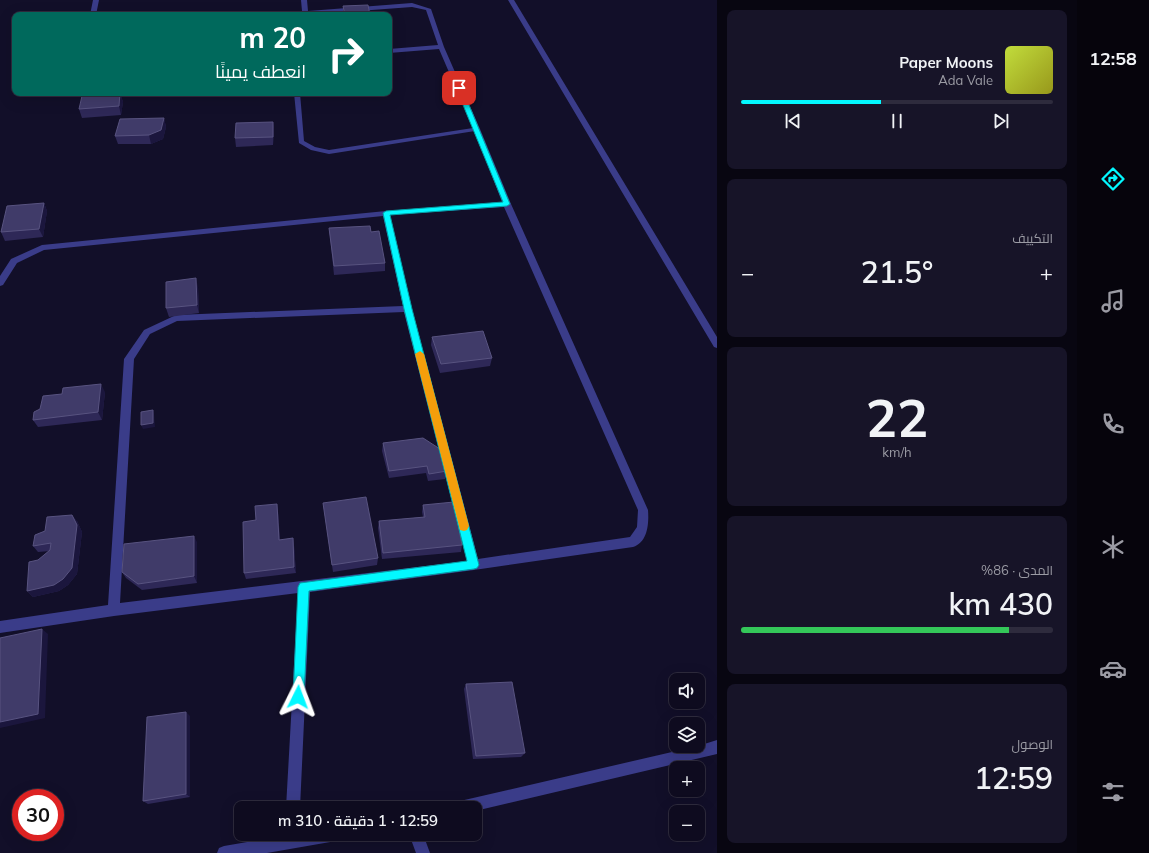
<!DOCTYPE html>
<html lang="ar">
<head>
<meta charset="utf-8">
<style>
  :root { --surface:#0e0b1f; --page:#171428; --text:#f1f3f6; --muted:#9b9ba4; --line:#2e2b3d; --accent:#03f8ff }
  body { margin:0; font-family:Mulish,Cairo,sans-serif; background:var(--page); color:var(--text); direction:rtl; height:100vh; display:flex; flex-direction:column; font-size:15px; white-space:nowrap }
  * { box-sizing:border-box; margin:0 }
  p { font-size:13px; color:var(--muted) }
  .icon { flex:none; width:22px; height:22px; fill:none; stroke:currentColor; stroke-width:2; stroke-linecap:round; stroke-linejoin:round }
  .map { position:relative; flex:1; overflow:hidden; direction:ltr }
  .panel { display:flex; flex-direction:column; gap:10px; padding:10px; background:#080611; width:360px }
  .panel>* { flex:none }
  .top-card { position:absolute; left:12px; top:12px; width:380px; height:84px; border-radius:8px; box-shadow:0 4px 16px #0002,0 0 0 1px var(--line); direction:rtl; background:#00695c; color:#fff; overflow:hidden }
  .buttons { position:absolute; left:669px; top:673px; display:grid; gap:8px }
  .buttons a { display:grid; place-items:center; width:36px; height:36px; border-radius:8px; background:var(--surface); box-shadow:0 4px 16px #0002,0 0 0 1px var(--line); font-size:20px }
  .speed { position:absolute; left:12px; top:789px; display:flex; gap:8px; font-size:20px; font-weight:700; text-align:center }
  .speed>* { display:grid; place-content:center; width:52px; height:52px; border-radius:50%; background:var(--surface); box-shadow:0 4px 16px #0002,0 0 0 1px var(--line); line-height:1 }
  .speed .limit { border:6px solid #d22; background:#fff; color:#111 }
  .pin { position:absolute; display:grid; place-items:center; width:34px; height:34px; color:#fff; margin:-17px; border-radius:8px; box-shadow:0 2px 6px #0006 }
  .me { position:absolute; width:44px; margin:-22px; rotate:3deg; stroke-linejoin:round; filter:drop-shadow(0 0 3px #0008) }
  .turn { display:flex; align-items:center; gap:14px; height:84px; padding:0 20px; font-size:18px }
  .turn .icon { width:52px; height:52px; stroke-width:2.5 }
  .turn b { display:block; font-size:28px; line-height:34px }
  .big { font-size:30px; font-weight:600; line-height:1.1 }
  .panel .card { flex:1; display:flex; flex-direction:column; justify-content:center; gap:6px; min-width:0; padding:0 14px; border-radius:8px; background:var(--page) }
  .panel .dial { align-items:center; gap:0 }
  .dial b { font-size:52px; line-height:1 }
  .song { display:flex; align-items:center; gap:12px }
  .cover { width:48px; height:48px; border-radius:6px; background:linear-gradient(135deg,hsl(70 70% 55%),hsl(60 70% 35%)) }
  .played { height:4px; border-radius:2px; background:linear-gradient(90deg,var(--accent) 45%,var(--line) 45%) }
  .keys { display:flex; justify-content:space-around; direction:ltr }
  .heat { display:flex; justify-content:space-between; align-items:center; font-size:22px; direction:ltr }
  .charge { height:6px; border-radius:3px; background:linear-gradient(90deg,#34c759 86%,var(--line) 0) }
  .trip { position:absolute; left:234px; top:801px; width:248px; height:40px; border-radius:8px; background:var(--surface); box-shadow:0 4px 16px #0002,0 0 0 1px var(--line); font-weight:600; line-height:40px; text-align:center; direction:rtl }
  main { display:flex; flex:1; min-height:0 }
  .dock { display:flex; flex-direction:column; width:72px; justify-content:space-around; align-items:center; background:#06040c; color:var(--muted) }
  .dock .icon { width:28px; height:28px }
  .dock .on { color:var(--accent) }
  .dock b { font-size:18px; color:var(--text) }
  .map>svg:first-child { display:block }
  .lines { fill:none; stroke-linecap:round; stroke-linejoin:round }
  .minor { fill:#3a3c89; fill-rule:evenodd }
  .wall { fill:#2e2857 }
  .shaded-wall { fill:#1b163d }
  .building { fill:#403b69; stroke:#585380 }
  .route { fill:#03f8ff; stroke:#02a1a6 }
  .slow { fill:#f59e0b }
</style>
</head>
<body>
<main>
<nav class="dock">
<b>12:58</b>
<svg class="icon on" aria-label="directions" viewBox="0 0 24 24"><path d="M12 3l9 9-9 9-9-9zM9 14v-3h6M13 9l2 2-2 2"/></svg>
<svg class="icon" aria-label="music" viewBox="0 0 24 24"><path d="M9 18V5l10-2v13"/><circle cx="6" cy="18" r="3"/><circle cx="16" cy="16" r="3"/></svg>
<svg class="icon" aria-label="phone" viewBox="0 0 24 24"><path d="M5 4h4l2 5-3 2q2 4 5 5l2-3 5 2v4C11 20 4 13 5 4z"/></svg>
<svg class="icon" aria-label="climate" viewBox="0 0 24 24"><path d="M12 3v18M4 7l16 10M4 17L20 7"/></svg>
<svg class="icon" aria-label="car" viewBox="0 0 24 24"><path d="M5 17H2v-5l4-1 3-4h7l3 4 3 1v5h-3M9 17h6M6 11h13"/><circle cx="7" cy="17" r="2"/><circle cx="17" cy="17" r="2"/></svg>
<svg class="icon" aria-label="filters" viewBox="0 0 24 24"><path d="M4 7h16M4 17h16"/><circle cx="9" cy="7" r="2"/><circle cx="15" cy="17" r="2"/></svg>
</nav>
<section class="panel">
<div class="card">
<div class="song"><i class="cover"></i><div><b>Paper Moons</b><p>Ada Vale</p></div></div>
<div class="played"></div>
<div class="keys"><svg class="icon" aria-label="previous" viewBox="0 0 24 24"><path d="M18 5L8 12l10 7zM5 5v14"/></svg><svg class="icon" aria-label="pause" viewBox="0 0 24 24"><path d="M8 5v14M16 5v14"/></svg><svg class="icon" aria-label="next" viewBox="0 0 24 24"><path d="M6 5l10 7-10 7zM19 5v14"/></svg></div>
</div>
<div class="card"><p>التكييف</p>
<div class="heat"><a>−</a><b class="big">21.5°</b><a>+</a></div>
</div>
<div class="card dial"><b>22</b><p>km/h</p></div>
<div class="card"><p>المدى · 86%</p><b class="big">430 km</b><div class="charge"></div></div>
<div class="card"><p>الوصول</p><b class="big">12:59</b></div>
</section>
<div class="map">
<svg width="717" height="853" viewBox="0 0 717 853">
  <rect width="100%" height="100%" fill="#120f29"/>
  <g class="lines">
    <path class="minor" d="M93,0H99L96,15H90Z
      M301,0H307L308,11L412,3L431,9L444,47L480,129L511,204L648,510C649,523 648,542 633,547L474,570L310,592L300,808H286L298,593L114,616L0,633V621L108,605L124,359L144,330L176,315L403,306L383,216L44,250L17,263L3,285L0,286V276L11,259L42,245L386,211L502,202L475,131L329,154L311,150L299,143L294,93H300L304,141L315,147L329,150L473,128L439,49L389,53V49L438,45L426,10L412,7L305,15H269L272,13L302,11ZM504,207L638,510L637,527L630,537L478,559L412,309L390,215ZM404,312L467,561L120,603L134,359L150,334L177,321Z
      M508,0H514L717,337V348L714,347Z
      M717,740V754L475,811V808H453L455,803L460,801L698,746Z
      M293,834H343L341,839L336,841L267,853H217L219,848L224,846Z
      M409,834H423L430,853H416Z"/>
  </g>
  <path class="wall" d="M343,6L370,15H343Z
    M120,93L123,102L121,115L82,118L79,109Z
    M164,118L166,127L163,139L151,144H118L115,136Z
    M273,122L274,130L273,145L236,147L235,138Z
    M44,203L47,211L43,237L5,241L1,232Z
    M329,228L371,232L385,263V271L334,275L330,237Z
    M198,287L199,313L169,317L166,308Z
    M432,337L492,358L490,366L440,373L431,345Z
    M105,392L102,420L38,427L33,420L40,409Z
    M383,443L447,471L445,479L428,481L426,473L389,478L382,451Z
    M323,503L378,558L377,565L333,572Z
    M423,505L462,545L461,552L382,559L378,528L379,521L423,517L422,512Z
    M278,511L280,540L293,538L294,545L296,573L246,579L244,573L256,520Z
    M77,521L82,532L77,574L68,585L59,591L33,597L27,591L38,560L50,551L38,552L33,546Z
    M197,542V583L142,590L126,578L122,572Z
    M466,684L525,753L521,757L473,759L464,689Z
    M190,716V797L148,804L143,801Z"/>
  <path class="shaded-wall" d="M120,93L123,102L121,115L119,106Z
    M164,118L166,127L163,139L151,144L149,135Z
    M273,122L274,130L273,145Z
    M44,203L47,211L43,237L39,229Z
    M196,278L198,287L199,313L197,305Z
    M101,384L105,392L102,420L98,412Z
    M153,410L154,414L155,427L143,429L141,425Z
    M277,504L278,511L280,546L279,540Z
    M72,515L77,521L82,532L77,574L68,585L59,591L33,597L27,591Z
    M194,536L197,542V583L194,576Z
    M293,538L294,545L296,573L294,567Z
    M42,629L48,634L45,718L0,728V722Z
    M186,712L190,716V797L186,794Z"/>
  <path class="building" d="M368,5L370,15H345L343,6Z
    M120,93L119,106L79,109L82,96Z
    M164,118L161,130L149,135L115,136L120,119Z
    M273,122V137L235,138L236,123Z
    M44,203L39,229L1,232L7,206Z
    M370,226L371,232L379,231L385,263L334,266L329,228Z
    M196,278L197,305L166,308V282Z
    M483,331L492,358L441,364L432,337Z
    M101,384L98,412L33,420L34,412L40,409L43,396L62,394L63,388Z
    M153,410V423L141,425V412Z
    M423,438L440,449L447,471L429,474L427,466L389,471L383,443Z
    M366,497L378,558L332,565L323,503Z
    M454,502L462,545L383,553L379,521L425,517L423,505Z
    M277,504L279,540L293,538L294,567L244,573L243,522L256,520L255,506Z
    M72,515L77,525L72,568L63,579L54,585L27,591L29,562L38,560L50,550L51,543L33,546L35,535L45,531L47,517Z
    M194,536V576L138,584L122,572L124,544Z
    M42,629L38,714L0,722V638Z
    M512,682L525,753L476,756L466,684Z
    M186,712V794L143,801L147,717Z"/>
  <path class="route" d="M459,86L462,88L510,204L507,206L390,215L412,309L479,565L477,568L474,569L309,591L304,697L303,701L298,703L294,701L293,697L298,587L300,583L467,561L404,309L383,213L386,211L503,202L456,88Z"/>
  <path class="slow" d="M420,351L424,354L469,526L467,530L464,531L460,530L459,526L415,354Z"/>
</svg>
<div class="buttons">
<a><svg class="icon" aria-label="sound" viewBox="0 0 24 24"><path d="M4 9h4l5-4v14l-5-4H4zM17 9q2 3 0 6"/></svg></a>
<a><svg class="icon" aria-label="layers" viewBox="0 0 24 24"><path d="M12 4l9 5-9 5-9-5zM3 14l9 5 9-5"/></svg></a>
<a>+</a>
<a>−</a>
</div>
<div class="speed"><div class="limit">30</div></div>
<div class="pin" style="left:459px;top:88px;background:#d93025"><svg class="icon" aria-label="arrive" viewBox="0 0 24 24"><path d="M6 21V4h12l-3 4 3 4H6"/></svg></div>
<svg class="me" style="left:298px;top:697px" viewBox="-20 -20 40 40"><path d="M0-17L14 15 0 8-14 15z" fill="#03f8ff" stroke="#fff" stroke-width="4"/></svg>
<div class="trip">12:59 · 1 دقيقة · 310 m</div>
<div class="top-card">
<div class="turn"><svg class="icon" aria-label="right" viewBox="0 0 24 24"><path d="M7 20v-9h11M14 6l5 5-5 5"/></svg><div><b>20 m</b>انعطف يمينًا</div></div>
</div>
</div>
</main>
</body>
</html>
